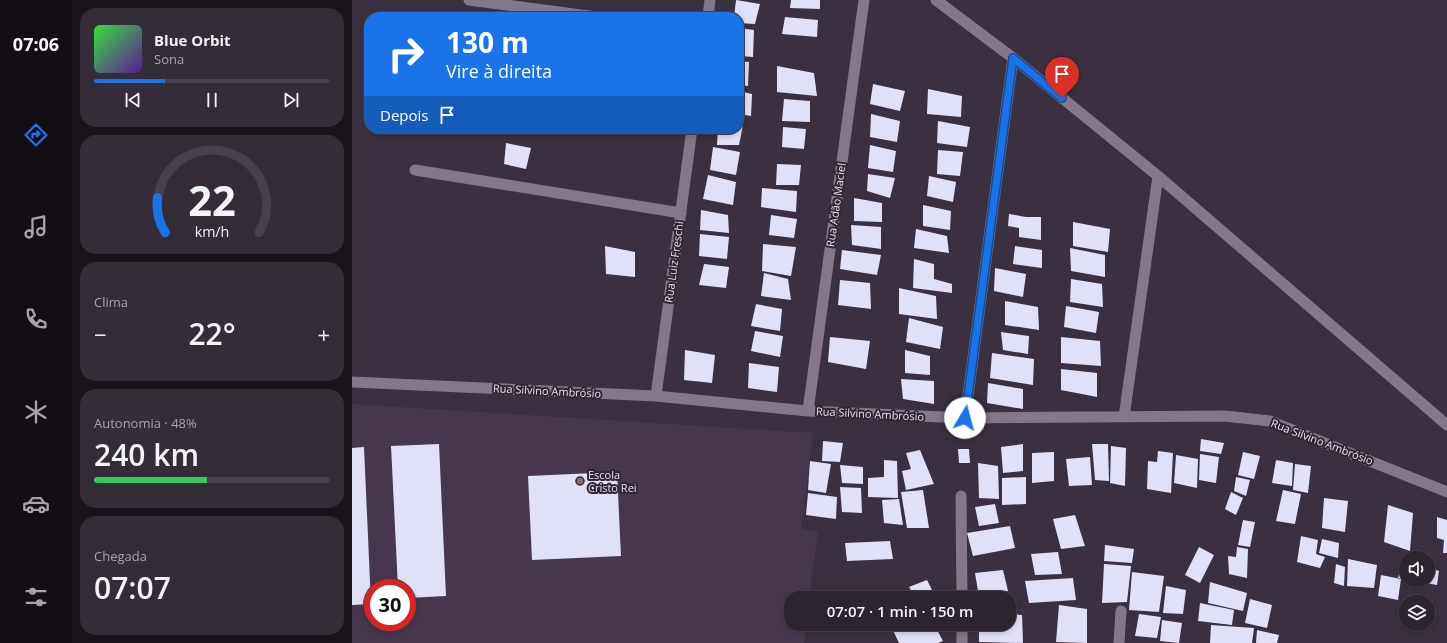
<!DOCTYPE html>
<html lang="pt">
<head>
<meta charset="utf-8">
<style>
  :root { --surface:#2c242f; --page:#342c37; --text:#f1f3f6; --muted:#a6a4aa; --line:#48414b; --accent:#1a73e8 }
  body { margin:0; font-family:"Open Sans",sans-serif; background:var(--page); color:var(--text); height:100vh; display:flex; flex-direction:column; font-size:15px; white-space:nowrap }
  * { box-sizing:border-box; margin:0 }
  p { font-size:13px; color:var(--muted) }
  .icon { flex:none; width:22px; height:22px; fill:none; stroke:currentColor; stroke-width:2; stroke-linecap:round; stroke-linejoin:round }
  .map { position:relative; flex:1; overflow:hidden }
  .panel { display:flex; flex-direction:column; gap:8px; padding:8px; background:#18141a; width:280px }
  .panel>* { flex:none }
  .hud { position:absolute; left:12px; top:12px; width:380px; height:122px; border-radius:16px; box-shadow:0 2px 6px #0003,0 0 0 1px var(--line); background:#1a73e8; color:#fff; overflow:hidden }
  .controls { position:absolute; left:1047px; top:551px; display:grid; gap:8px }
  .controls a { display:grid; place-items:center; width:36px; height:36px; border-radius:50%; background:var(--surface); box-shadow:0 2px 6px #0003,0 0 0 1px var(--line); font-size:20px }
  .speed { position:absolute; left:12px; top:579px; display:flex; gap:8px; font-size:20px; font-weight:700; text-align:center }
  .speed>* { display:grid; place-content:center; width:52px; height:52px; border-radius:50%; background:var(--surface); box-shadow:0 2px 6px #0003,0 0 0 1px var(--line); line-height:1 }
  .speed .limit { border:6px solid #d22; background:#fff; color:#111 }
  .pin { position:absolute; display:grid; place-items:center; width:34px; height:34px; color:#fff; margin:-41px -17px; border-radius:50% 50% 50% 0; rotate:-45deg; box-shadow:0 0 4px #0007 }
  .pin .icon { rotate:45deg }
  .me { position:absolute; width:44px; margin:-22px; rotate:8deg; stroke-linejoin:round; filter:drop-shadow(0 0 3px #0008) }
  .turn { display:flex; align-items:center; gap:14px; height:84px; padding:0 16px; font-size:18px }
  .turn .icon { width:52px; height:52px; stroke-width:2.5 }
  .turn b { display:block; font-size:28px; line-height:34px }
  .then { display:flex; align-items:center; height:38px; padding:0 16px; background:#0003; gap:8px; font-size:15px }
  .big { font-size:30px; font-weight:600; line-height:1.1 }
  .panel .tile { flex:1; display:flex; flex-direction:column; justify-content:center; gap:6px; min-width:0; padding:0 14px; border-radius:16px; background:var(--page) }
  .panel .dial { align-items:center; gap:0 }
  .dial svg { height:104px; overflow:visible; fill:none; stroke:var(--line); stroke-width:7; stroke-linecap:round; text-anchor:middle }
  .dial text { fill:var(--text); stroke:none }
  .song { display:flex; align-items:center; gap:12px }
  .cover { width:48px; height:48px; border-radius:6px; background:linear-gradient(135deg,hsl(120 70% 55%),hsl(270 70% 35%)) }
  .played { height:4px; border-radius:2px; background:linear-gradient(90deg,var(--accent) 30%,var(--line) 30%) }
  .keys { display:flex; justify-content:space-around; direction:ltr }
  .heat { display:flex; justify-content:space-between; align-items:center; font-size:22px; direction:ltr }
  .charge { height:6px; border-radius:3px; background:linear-gradient(90deg,#34c759 48%,var(--line) 0) }
  .trip { position:absolute; left:432px; top:591px; width:232px; height:40px; border-radius:16px; background:var(--surface); box-shadow:0 2px 6px #0003,0 0 0 1px var(--line); font-weight:600; line-height:40px; text-align:center }
  main { display:flex; flex:1; min-height:0 }
  .dock { display:flex; flex-direction:column; width:72px; justify-content:space-around; align-items:center; background:#120e13; color:var(--muted) }
  .dock .icon { width:28px; height:28px }
  .dock .current { color:var(--accent) }
  .dock b { font-size:18px; color:var(--text) }
  .map>svg:first-child { display:block }
  .built { fill:#47374c; fill-rule:evenodd }
  .building { fill:#e0e0f7 }
  .lines { fill:none; stroke-linecap:round; stroke-linejoin:round }
  .minor { stroke:#847789; stroke-width:11 }
  .route-casing { stroke:#114b97; stroke-width:10 }
  .route { stroke:#1a73e8; stroke-width:7 }
  .education-dot { fill:#8d6e63; stroke:#312635; stroke-width:1.5 }
  .labels { text-anchor:middle; stroke-width:4; stroke-linejoin:round; paint-order:stroke }
  .street-label { font-size:11px; fill:#e6dee8; stroke:#312635 }
  .poi-label { font-size:11px; fill:#e6dee8; stroke:#312635; text-anchor:start }
</style>
</head>
<body>
<main>
<nav class="dock">
<b>07:06</b>
<svg class="icon current" aria-label="directions" viewBox="0 0 24 24"><path d="M12 3l9 9-9 9-9-9zM9 14v-3h6M13 9l2 2-2 2"/></svg>
<svg class="icon" aria-label="music" viewBox="0 0 24 24"><path d="M9 18V5l10-2v13"/><circle cx="6" cy="18" r="3"/><circle cx="16" cy="16" r="3"/></svg>
<svg class="icon" aria-label="phone" viewBox="0 0 24 24"><path d="M5 4h4l2 5-3 2q2 4 5 5l2-3 5 2v4C11 20 4 13 5 4z"/></svg>
<svg class="icon" aria-label="climate" viewBox="0 0 24 24"><path d="M12 3v18M4 7l16 10M4 17L20 7"/></svg>
<svg class="icon" aria-label="car" viewBox="0 0 24 24"><path d="M5 17H2v-5l4-1 3-4h7l3 4 3 1v5h-3M9 17h6M6 11h13"/><circle cx="7" cy="17" r="2"/><circle cx="17" cy="17" r="2"/></svg>
<svg class="icon" aria-label="filters" viewBox="0 0 24 24"><path d="M4 7h16M4 17h16"/><circle cx="9" cy="7" r="2"/><circle cx="15" cy="17" r="2"/></svg>
</nav>
<section class="panel">
<div class="tile">
<div class="song"><i class="cover"></i><div><b>Blue Orbit</b><p>Sona</p></div></div>
<div class="played"></div>
<div class="keys"><svg class="icon" aria-label="previous" viewBox="0 0 24 24"><path d="M18 5L8 12l10 7zM5 5v14"/></svg><svg class="icon" aria-label="pause" viewBox="0 0 24 24"><path d="M8 5v14M16 5v14"/></svg><svg class="icon" aria-label="next" viewBox="0 0 24 24"><path d="M6 5l10 7-10 7zM19 5v14"/></svg></div>
</div>
<div class="tile dial"><svg viewBox="0 0 100 80">
<path d="M14 69A42 42 0 1 1 86 69"/>
<path d="M14 69A42 42 0 0 1 8 42" stroke="#1a73e8"/>
<text x="50" y="56" font-size="32" font-weight="700">22</text>
<text x="50" y="72" font-size="11">km/h</text>
</svg></div>
<div class="tile"><p>Clima</p>
<div class="heat"><a>−</a><b class="big">22°</b><a>+</a></div>
</div>
<div class="tile"><p>Autonomia · 48%</p><b class="big">240 km</b><div class="charge"></div></div>
<div class="tile"><p>Chegada</p><b class="big">07:07</b></div>
</section>
<div class="map">
<svg width="1095" height="643" viewBox="0 0 1095 643">
  <rect width="100%" height="100%" fill="#3b303f"/>
  <path class="built" d="M0,404L461,433L449,529L466,532L457,598H439V624H454L452,643H0ZM21,588H55V622H21Z"/>
  <path class="building" d="M384,0L408,4L403,24L387,23V17H382Z
    M439,0H468V9L438,8Z
    M433,17L466,20L465,37L430,34Z
    M387,28L402,30L401,57L387,56Z
    M387,61L397,62L396,86L387,85Z
    M425,66L462,73L465,96L425,92Z
    M521,84L553,91L548,111L518,104Z
    M576,89L610,96L609,117L575,114Z
    M387,91L400,94L399,116L387,114Z
    M432,99L458,101V122L430,121Z
    M519,114L548,121L545,142L518,137Z
    M387,119L392,120L387,145H365L366,129H387Z
    M586,121L618,127L615,147L585,143Z
    M431,127L454,129L452,149L430,147Z
    M154,143L179,148L174,169L152,164Z
    M518,145L544,151L541,172L516,168Z
    M361,147L388,152L384,175L358,170Z
    M586,150L611,152L608,176L585,174Z
    M425,164L449,165L447,185H424Z
    M516,174L543,178L538,198L515,191Z
    M356,175L384,182L381,205L351,199Z
    M577,176L604,182L601,202L575,196Z
    M410,188L445,191L444,212L409,207Z
    M502,198L530,203V222L502,221Z
    M571,205L599,211L598,230L571,226Z
    M349,210L376,215L377,233L348,230Z
    M657,214L674,217H689V240L667,237V228L656,226Z
    M419,215L445,219L442,238L417,235Z
    M721,222L758,229L756,252L721,246Z
    M499,225L529,227V249L500,245Z
    M564,229L595,236L597,253L562,248Z
    M348,234L377,237L375,259L347,256Z
    M411,244L444,247L439,276L410,271Z
    M253,246L283,252V277L254,274Z
    M663,246L690,250V268L661,264Z
    M718,248L753,255V277L719,271Z
    M490,250L529,255L525,275L488,269Z
    M562,259L582,264V279L600,284V293L561,288Z
    M352,264L377,267L374,288L347,285Z
    M643,268L674,274L671,297L642,291Z
    M412,273L436,279L439,300L409,296Z
    M719,279L750,284L751,307L718,302Z
    M488,280L518,283L519,309L486,305Z
    M547,288L584,296L585,319L547,314Z
    M653,301L686,307L687,330L653,325Z
    M404,304L430,309L428,331L399,326Z
    M714,306L747,312L744,333L712,327Z
    M557,318L591,327L588,349L554,342Z
    M403,331L431,336L428,357L399,351Z
    M649,332L677,336L676,354L651,350Z
    M478,337L518,341L514,369L476,362Z
    M709,337L748,341L749,366L709,363Z
    M333,350L363,355L360,383L332,380Z
    M553,350L578,356V375L553,373Z
    M640,353L682,359L681,385L638,378Z
    M397,363L427,367L425,392L396,388Z
    M709,369L745,373V397L709,390Z
    M549,379L582,381V404L551,399Z
    M636,383L671,389V409L635,403Z
    M849,439L872,443L869,454L848,451Z
    M471,441L491,443L488,462L470,461Z
    M87,444L94,596L55,598V588H46L39,446Z
    M671,444V471L651,473L649,447Z
    M740,444H756L757,481L743,480Z
    M759,446L774,448L773,486L758,483Z
    M12,447L19,604L0,605V448Z
    M606,449H617L618,463H607Z
    M568,450L582,484L554,490L550,471L559,469L554,453Z
    M806,451L821,453L819,493L795,489L796,461L805,462Z
    M702,452V481L680,483V453Z
    M891,452L908,456L902,479L886,475Z
    M848,454L867,457L864,483L847,480Z
    M824,455L846,459L845,488L822,483Z
    M738,457L740,485L717,486L714,459Z
    M532,460L545,461L546,498L516,497V478L532,477Z
    M924,460L941,463L940,486L920,483Z
    M458,461L479,464L474,493L456,490Z
    M626,463L646,466L647,499L627,498Z
    M943,464L959,466L956,493L941,490Z
    M488,465L511,467V484L490,483Z
    M265,472L269,556L180,560L176,476Z
    M674,477V504L650,505V478Z
    M884,477L898,480L894,496L882,491Z
    M488,487L509,488L510,513L490,512Z
    M571,490L577,528H555L549,492Z
    M931,490L949,494L943,524L924,521Z
    M879,492L891,498L884,515L873,509Z
    M456,493L485,497L484,519L454,515Z
    M972,498L996,501L993,532L970,528Z
    M547,499L551,525L532,523L530,500Z
    M643,504L647,523L627,526L623,507Z
    M1036,505L1061,513L1058,551L1032,542Z
    M723,515L733,546L709,549L701,519Z
    M1085,517L1095,520V553H1091L1092,540L1085,538Z
    M891,520L903,522L898,547L886,545Z
    M658,526L663,548L621,556L615,533Z
    M949,536L966,540L964,554L973,557L968,568L945,562Z
    M970,539L987,543L986,558L967,553Z
    M538,541L541,559L495,561L493,543Z
    M753,545L782,549L780,563L752,561Z
    M847,547L862,555L848,583L833,575Z
    M885,547L896,549L895,578L877,574L876,556L884,557Z
    M706,552L710,574L683,575L679,554Z
    M1051,558L1054,559V579L1046,578Z
    M996,559L1025,565L1022,588L995,586Z
    M752,564L779,566L775,602L750,603Z
    M984,564L993,567L992,586L982,583Z
    M1076,567L1087,571L1085,585L1063,581L1076,580Z
    M651,570L656,591L627,597L623,573Z
    M780,572L812,576L807,612L777,610Z
    M1029,575L1049,579L1046,600L1026,596Z
    M721,578L724,600L677,603L673,581Z
    M575,580L584,598H563L557,587Z
    M858,582L895,593L891,611L856,603Z
    M814,586L834,590L831,614L811,613Z
    M898,599L920,605L915,628L893,623Z
    M848,603L882,610L880,625L846,621Z
    M707,605L735,609V643L704,642Z
    M657,614L670,615L671,643L627,642V624H657Z
    M787,614L809,617L805,638L783,636Z
    M810,620L830,623L827,643L808,641Z
    M538,624H582L591,641L586,643H547Z
    M859,625L902,628L900,643H858Z
    M905,630L927,635L925,643H904Z"/>
  <g class="lines">
    <path class="minor" d="M117,0L244,17
      M584,0L661,58L806,176L1095,425
      M356,17L358,0
      M63,170L329,213
      M0,382L304,396L456,411L613,418L873,416L918,421L1095,492
      M304,396L340,129
      M456,411L512,0
      M772,417L806,176
      M613,418L661,58
      M609,496L610,598
      M610,624V643
      M767,643L769,611"/>
  </g>
  <g class="lines">
    <defs>
      <path id="route" d="M613,418L661,58L710,98"/>
    </defs>
    <use href="#route" class="route-casing"/>
    <use href="#route" class="route"/>
  </g>
  <circle class="education-dot" cx="228" cy="481" r="4"/>
  <g class="labels">
    <g class="street-label">
      <text transform="translate(484 205) rotate(-82)" y="4">Rua Adão Maciel</text>
      <text transform="translate(322 262) rotate(-82)" y="4">Rua Luiz Freschi</text>
      <text transform="translate(195 391) rotate(3)" y="4">Rua Silvino Ambrósio</text>
      <text transform="translate(518 414) rotate(3)" y="4">Rua Silvino Ambrósio</text>
      <text transform="translate(970 442) rotate(21)" y="4">Rua Silvino Ambrósio</text>
    </g>
    <g class="poi-label">
      <text x="236" y="479">Escola<tspan x="236" dy="13">Cristo Rei</tspan></text>
    </g>
  </g>
</svg>
<div class="controls">
<a><svg class="icon" aria-label="sound" viewBox="0 0 24 24"><path d="M4 9h4l5-4v14l-5-4H4zM17 9q2 3 0 6"/></svg></a>
<a><svg class="icon" aria-label="layers" viewBox="0 0 24 24"><path d="M12 4l9 5-9 5-9-5zM3 14l9 5 9-5"/></svg></a>
</div>
<div class="speed"><div class="limit">30</div></div>
<div class="pin" style="left:710px;top:98px;background:#d93025"><svg class="icon" aria-label="arrive" viewBox="0 0 24 24"><path d="M6 21V4h12l-3 4 3 4H6"/></svg></div>
<svg class="me" style="left:613px;top:418px" viewBox="-20 -20 40 40"><circle r="19" fill="#fff"/><path d="M0-13L10 11 0 6-10 11z" fill="#1a73e8"/></svg>
<div class="trip">07:07 · 1 min · 150 m</div>
<div class="hud">
<div class="turn"><svg class="icon" aria-label="right" viewBox="0 0 24 24"><path d="M7 20v-9h11M14 6l5 5-5 5"/></svg><div><b>130 m</b>Vire à direita</div></div>
<div class="then">Depois<svg class="icon" aria-label="arrive" viewBox="0 0 24 24"><path d="M6 21V4h12l-3 4 3 4H6"/></svg></div>
</div>
</div>
</main>
</body>
</html>
